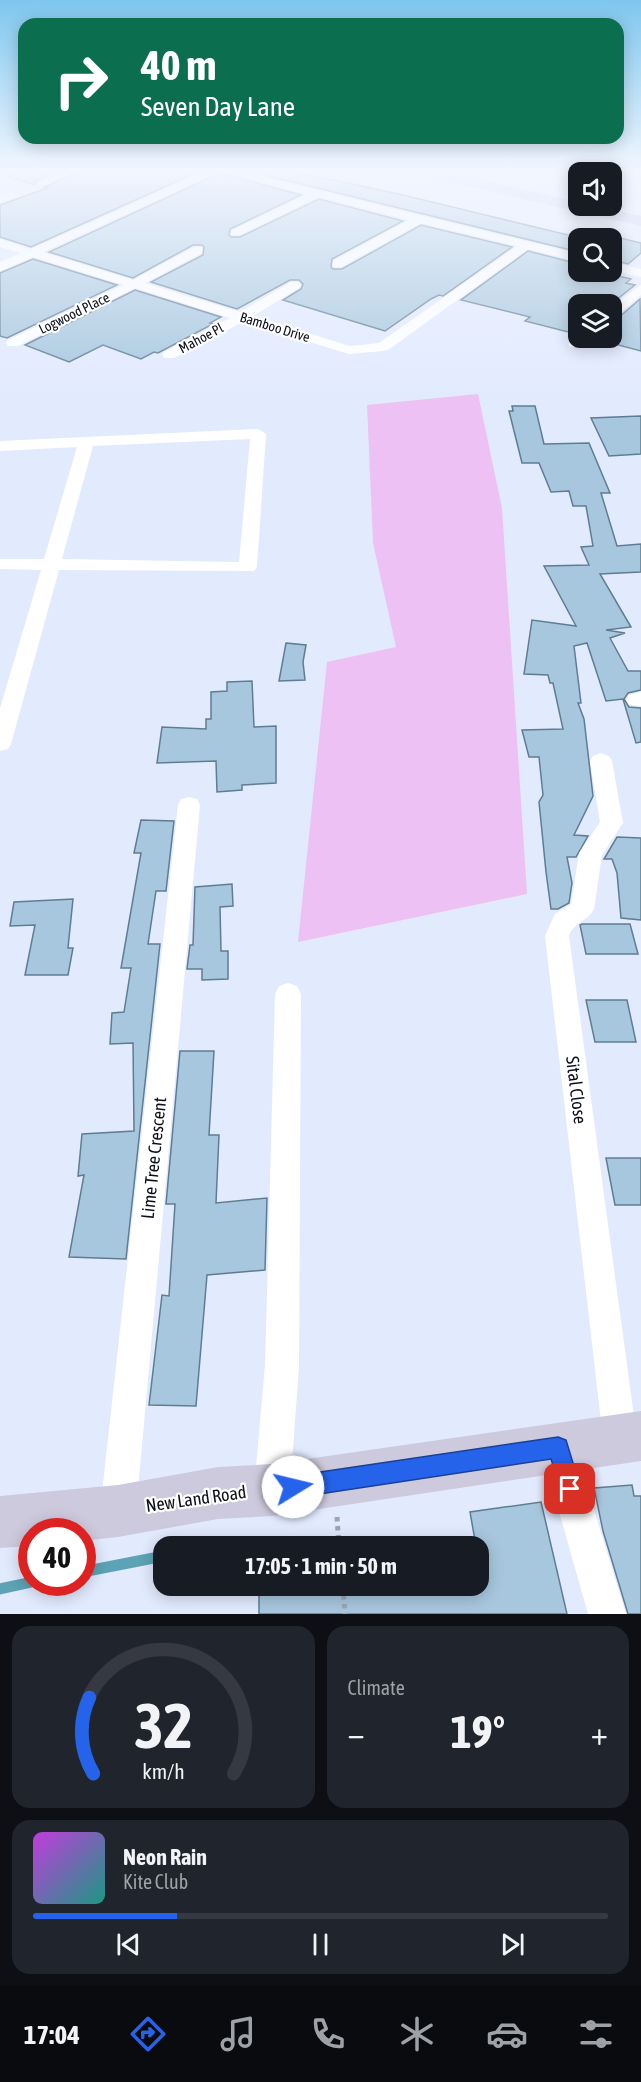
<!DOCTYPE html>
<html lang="en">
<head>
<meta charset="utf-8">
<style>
  :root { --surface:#171b24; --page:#20242c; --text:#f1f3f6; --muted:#9ea1a6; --line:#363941; --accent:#2563eb }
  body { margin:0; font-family:"Asap Condensed",sans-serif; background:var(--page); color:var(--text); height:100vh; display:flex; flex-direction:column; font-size:22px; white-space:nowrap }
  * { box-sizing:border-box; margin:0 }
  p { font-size:20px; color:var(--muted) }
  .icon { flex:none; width:33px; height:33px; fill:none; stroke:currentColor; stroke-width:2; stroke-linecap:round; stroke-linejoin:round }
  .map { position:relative; height:1614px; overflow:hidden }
  .sheet { display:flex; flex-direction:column; gap:12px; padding:12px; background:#0d0f14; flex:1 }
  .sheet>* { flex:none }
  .banner { position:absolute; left:18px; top:18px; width:606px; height:126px; border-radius:18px; box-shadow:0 3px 15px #0003; background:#0b6e4f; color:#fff; overflow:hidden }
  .buttons { position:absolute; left:568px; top:162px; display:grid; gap:12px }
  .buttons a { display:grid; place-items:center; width:54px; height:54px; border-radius:12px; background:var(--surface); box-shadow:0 3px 15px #0003; font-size:30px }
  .speed { position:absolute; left:18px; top:1518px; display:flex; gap:12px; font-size:30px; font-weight:700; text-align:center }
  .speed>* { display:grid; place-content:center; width:78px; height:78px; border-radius:50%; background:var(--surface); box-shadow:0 3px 15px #0003; line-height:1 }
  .speed .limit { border:9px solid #d22; background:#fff; color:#111 }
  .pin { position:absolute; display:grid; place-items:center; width:51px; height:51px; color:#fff; margin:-26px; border-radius:12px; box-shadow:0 3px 9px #0006 }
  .me { position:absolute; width:66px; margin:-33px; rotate:81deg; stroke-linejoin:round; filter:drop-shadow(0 0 4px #0008) }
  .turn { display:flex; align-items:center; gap:21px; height:126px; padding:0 24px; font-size:27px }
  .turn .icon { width:78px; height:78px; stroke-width:2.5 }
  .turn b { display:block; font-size:42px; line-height:51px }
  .big { font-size:45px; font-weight:700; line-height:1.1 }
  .sheet .widget { flex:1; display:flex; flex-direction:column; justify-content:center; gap:9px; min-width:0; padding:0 21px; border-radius:18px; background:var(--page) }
  .sheet .dial { align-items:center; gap:0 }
  .dial svg { height:156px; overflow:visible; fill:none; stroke:var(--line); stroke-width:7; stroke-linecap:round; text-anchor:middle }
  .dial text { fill:var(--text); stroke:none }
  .song { display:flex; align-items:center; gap:18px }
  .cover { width:72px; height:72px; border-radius:9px; background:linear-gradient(135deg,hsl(290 70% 55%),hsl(170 70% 35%)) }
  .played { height:6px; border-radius:3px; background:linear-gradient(90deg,var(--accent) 25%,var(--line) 25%) }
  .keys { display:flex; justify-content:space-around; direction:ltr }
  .heat { display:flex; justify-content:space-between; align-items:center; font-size:33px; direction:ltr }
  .sheet .tiles { flex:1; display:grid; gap:12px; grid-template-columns:1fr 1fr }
  .widget:last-child { grid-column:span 2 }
  .trip { position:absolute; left:153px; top:1536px; width:336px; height:60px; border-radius:18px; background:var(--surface); box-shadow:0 3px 15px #0003; font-weight:700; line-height:60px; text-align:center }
  .tab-bar { display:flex; height:96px; justify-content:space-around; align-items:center; background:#090b0e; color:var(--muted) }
  .tab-bar .icon { width:42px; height:42px }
  .tab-bar .on { color:var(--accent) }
  .tab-bar b { font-size:27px; color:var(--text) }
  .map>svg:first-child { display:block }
  .green { fill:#edc1f4 }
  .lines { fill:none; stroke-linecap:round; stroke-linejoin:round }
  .stream { stroke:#5ca3b5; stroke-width:11 }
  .building { fill:#a7c7de; stroke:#5f7d92; stroke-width:1.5 }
  .path { stroke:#9da4b5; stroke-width:5; stroke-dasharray:4.5 4.5; stroke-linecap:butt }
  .street { fill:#fff; fill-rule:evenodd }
  .secondary { fill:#cecadd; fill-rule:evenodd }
  .primary { fill:#d0c7ee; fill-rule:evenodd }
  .route { fill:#2563eb; stroke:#184099; stroke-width:1.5 }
  .labels { text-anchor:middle; stroke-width:4.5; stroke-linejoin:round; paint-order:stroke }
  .far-street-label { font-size:14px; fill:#0b0f1a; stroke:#fff }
  .near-street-label { font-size:18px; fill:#0b0f1a; stroke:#fff }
</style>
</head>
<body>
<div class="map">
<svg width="641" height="1614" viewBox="0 0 641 1614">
  <rect width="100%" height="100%" fill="#e2eafe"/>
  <path class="green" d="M478,394L502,508L527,894L298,942L327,662L396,647L373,543L367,405Z"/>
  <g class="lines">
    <path class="stream" d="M82,1572L164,1556
      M0,1589L32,1582"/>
  </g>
  <path class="building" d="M10,171H57L36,181L35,185L9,177Z
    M79,171H200L31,247L0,237V205L47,188L45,187Z
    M248,171H292L403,195L572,236L582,229L641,243V253L628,264L612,260V238H579V252Z
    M220,173L301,195L230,229L229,235L231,237H240L319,199L403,221L332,259L331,267L333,269H342L421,225L512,247L443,296L439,295L431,299L385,331L283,300L301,289L303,284L299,280H290L237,309L151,282L203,255L204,247L202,245H193L133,278L49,252Z
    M528,251L579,264V272L616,273L614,275L631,279L626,283L635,285L611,304H579V333L576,334L525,321L530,317L461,300Z
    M33,259L117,285L7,338L0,336V273Z
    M135,290L221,317L210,323L213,324L158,353L154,352L141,359L103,345L69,362L25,345Z
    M640,299L641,351L592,338H612V319L618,318Z
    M512,406H535L544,444L589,443L610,493H601L617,546L641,544V572L600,574L631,627L606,630L625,633L610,638L628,671H641V690L628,693L624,699L629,707L641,708V742L636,743L623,699L606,701L587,643L574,646L581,703H578L584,719L593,796L574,835L588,836L576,857H567L572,883L569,903L558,909H551L546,872L539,802L543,795L539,757H529L522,730L563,729L553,683H550L548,675L524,674L532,620L576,626L544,566L589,565L581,547L593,546L586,506H573L569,491L551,492L539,463H522L509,411H513Z
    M641,416V454L609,456L591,418Z
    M286,643L306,645L303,662L305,680L279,681Z
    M252,681L254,727L276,726V783L242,785V790L217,792L216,761L157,763L162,727L206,729V719H211V692L227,691V682Z
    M141,820L174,821L166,891H156L148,944H160L126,1259L69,1257L84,1175L78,1176L82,1134L134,1131L133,1043L110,1044L112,1013L124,1012L131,968H121L141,853H134Z
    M617,837L641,838V920L621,918L617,873L612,859H604Z
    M232,884L233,906L220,907L221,951H228V979L202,980V969H187L190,945H193L195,887Z
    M73,899L68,948H73L68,975H25L35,925L10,926L14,902Z
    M582,924H630L638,954H586L580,925Z
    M586,1000H627L636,1042H595Z
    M180,1051H214L209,1135H219L216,1203L267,1198L265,1270L207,1275L196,1406L149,1405L162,1295L169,1296L175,1204H166Z
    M606,1158H641V1205H615Z
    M632,1485L634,1496H641V1614H628L603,1531L594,1488Z
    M541,1502L567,1614H259V1594L351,1592L350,1586H478V1546H476L470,1512Z"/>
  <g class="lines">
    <path class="path" d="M337,1517L339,1546
      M343,1586L345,1614"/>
    <path class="street" d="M63,171H77L46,185H38L37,183Z
      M206,171H238L579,254V262L528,249L388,350L383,351L349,354L243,322L174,358H164L162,355L164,352L230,318L135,288L18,346H8L6,343L8,340L123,285L33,257L0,271V262L21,253L0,247V239L31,249ZM220,171L307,194L231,231V235H239L319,197L409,220L333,261V267H341L421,223L517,246L379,343L350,346L253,316L299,288L301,285L299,282H291L240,312L145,283L202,253V247H194L133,280L43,252Z
      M12,193L17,196L0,203V196Z
      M612,262L641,269V277L612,270Z
      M641,285V295L617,316L612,317V306Z
      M578,335L579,338H590L580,347H570L568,344Z
      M258,429L266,434L257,567L254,571L59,570L11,744L8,749L0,751V708L41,570L0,569V559H44L77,447L0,451V441ZM250,439L239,562L62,559L93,446Z
      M641,692V706L629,705L626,700L629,695Z
      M601,753L609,756L612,761L623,823L602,855L594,909C588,921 573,923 569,936L637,1439L632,1451L620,1456L608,1451L603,1439L545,936L555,914L571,904L579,853L600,822L590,761L593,756Z
      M189,797L197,799L200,805L136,1511L131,1524L118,1529L105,1524L100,1511L178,805L181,799Z
      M288,983L297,986L301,994L299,1366L290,1490L285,1503L272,1508L259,1503L254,1490L265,1366L275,994L279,986Z
      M558,1431L570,1436L575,1448L626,1614H588L541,1448L546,1436Z"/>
    <path class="secondary" d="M641,1411V1461L272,1516L218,1519L118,1537L82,1541V1532H32V1546L0,1548V1496L118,1485L218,1467L272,1464Z"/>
    <path class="primary" d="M415,171H443L579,202V206H595L641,216V226L423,176Z"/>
  </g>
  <linearGradient id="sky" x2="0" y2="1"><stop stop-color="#7ec6ee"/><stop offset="0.43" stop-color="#f2f6ff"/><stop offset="1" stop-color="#f2f6ff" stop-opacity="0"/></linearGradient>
  <rect width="641" height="397" fill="url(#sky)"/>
  <path class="route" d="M558,1437L566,1440L581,1489L578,1497L570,1500L563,1497L551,1459L293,1498L285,1494L282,1487L285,1479L293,1476Z"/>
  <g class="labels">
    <g class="far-street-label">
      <text transform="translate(74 313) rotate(-26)" y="5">Logwood Place</text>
      <text transform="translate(275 327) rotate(17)" y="5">Bamboo Drive</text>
      <text transform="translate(201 338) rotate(-28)" y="5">Mahoe Pl</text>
    </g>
    <g class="near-street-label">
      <text transform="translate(576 1090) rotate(83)" y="6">Sital Close</text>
      <text transform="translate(154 1158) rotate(-84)" y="6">Lime Tree Crescent</text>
      <text transform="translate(196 1499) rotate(-8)" y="6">New Land Road</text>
    </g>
  </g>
</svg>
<div class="buttons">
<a><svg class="icon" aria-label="sound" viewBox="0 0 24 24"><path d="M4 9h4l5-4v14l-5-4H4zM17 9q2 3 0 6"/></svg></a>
<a><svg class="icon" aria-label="search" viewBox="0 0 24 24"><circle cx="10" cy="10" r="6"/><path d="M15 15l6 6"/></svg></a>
<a><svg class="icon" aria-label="layers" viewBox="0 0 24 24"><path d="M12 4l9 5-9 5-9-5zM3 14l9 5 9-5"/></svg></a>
</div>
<div class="speed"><div class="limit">40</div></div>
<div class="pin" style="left:570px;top:1489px;background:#d93025"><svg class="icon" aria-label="arrive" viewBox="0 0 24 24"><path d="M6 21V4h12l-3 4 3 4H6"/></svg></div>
<svg class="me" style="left:293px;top:1487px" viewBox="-20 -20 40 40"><circle r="19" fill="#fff"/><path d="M0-13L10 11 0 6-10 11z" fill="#2563eb"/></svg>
<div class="trip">17:05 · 1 min · 50 m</div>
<div class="banner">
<div class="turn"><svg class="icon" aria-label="right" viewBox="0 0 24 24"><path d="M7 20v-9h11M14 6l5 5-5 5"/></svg><div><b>40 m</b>Seven Day Lane</div></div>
</div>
</div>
<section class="sheet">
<div class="tiles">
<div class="widget dial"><svg viewBox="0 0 100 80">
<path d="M14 69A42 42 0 1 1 86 69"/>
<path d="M14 69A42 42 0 0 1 12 30" stroke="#2563eb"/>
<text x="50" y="56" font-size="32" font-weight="700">32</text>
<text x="50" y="72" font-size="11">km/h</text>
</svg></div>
<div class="widget"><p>Climate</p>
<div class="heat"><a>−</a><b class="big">19°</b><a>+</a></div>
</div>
<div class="widget">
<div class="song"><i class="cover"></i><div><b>Neon Rain</b><p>Kite Club</p></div></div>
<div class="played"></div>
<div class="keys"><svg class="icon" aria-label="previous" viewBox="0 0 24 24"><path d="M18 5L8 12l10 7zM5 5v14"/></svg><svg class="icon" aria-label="pause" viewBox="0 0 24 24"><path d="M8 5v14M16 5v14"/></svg><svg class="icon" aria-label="next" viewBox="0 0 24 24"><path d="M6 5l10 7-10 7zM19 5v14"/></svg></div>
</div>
</div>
</section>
<nav class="tab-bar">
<b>17:04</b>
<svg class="icon on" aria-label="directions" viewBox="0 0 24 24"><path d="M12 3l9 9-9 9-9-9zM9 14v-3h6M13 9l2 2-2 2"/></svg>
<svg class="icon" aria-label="music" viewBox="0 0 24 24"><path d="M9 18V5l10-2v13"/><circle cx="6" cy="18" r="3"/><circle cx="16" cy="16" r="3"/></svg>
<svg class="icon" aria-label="phone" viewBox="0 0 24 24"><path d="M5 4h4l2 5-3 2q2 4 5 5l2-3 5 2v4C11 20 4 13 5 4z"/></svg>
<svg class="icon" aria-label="climate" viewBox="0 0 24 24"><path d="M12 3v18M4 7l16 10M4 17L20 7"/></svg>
<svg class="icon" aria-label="car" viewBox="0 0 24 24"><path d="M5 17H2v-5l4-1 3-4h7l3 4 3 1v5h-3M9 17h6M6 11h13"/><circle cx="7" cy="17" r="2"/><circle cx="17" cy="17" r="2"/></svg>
<svg class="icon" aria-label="filters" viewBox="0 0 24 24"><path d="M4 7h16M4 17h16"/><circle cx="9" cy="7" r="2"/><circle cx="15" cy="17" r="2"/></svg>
</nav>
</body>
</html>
